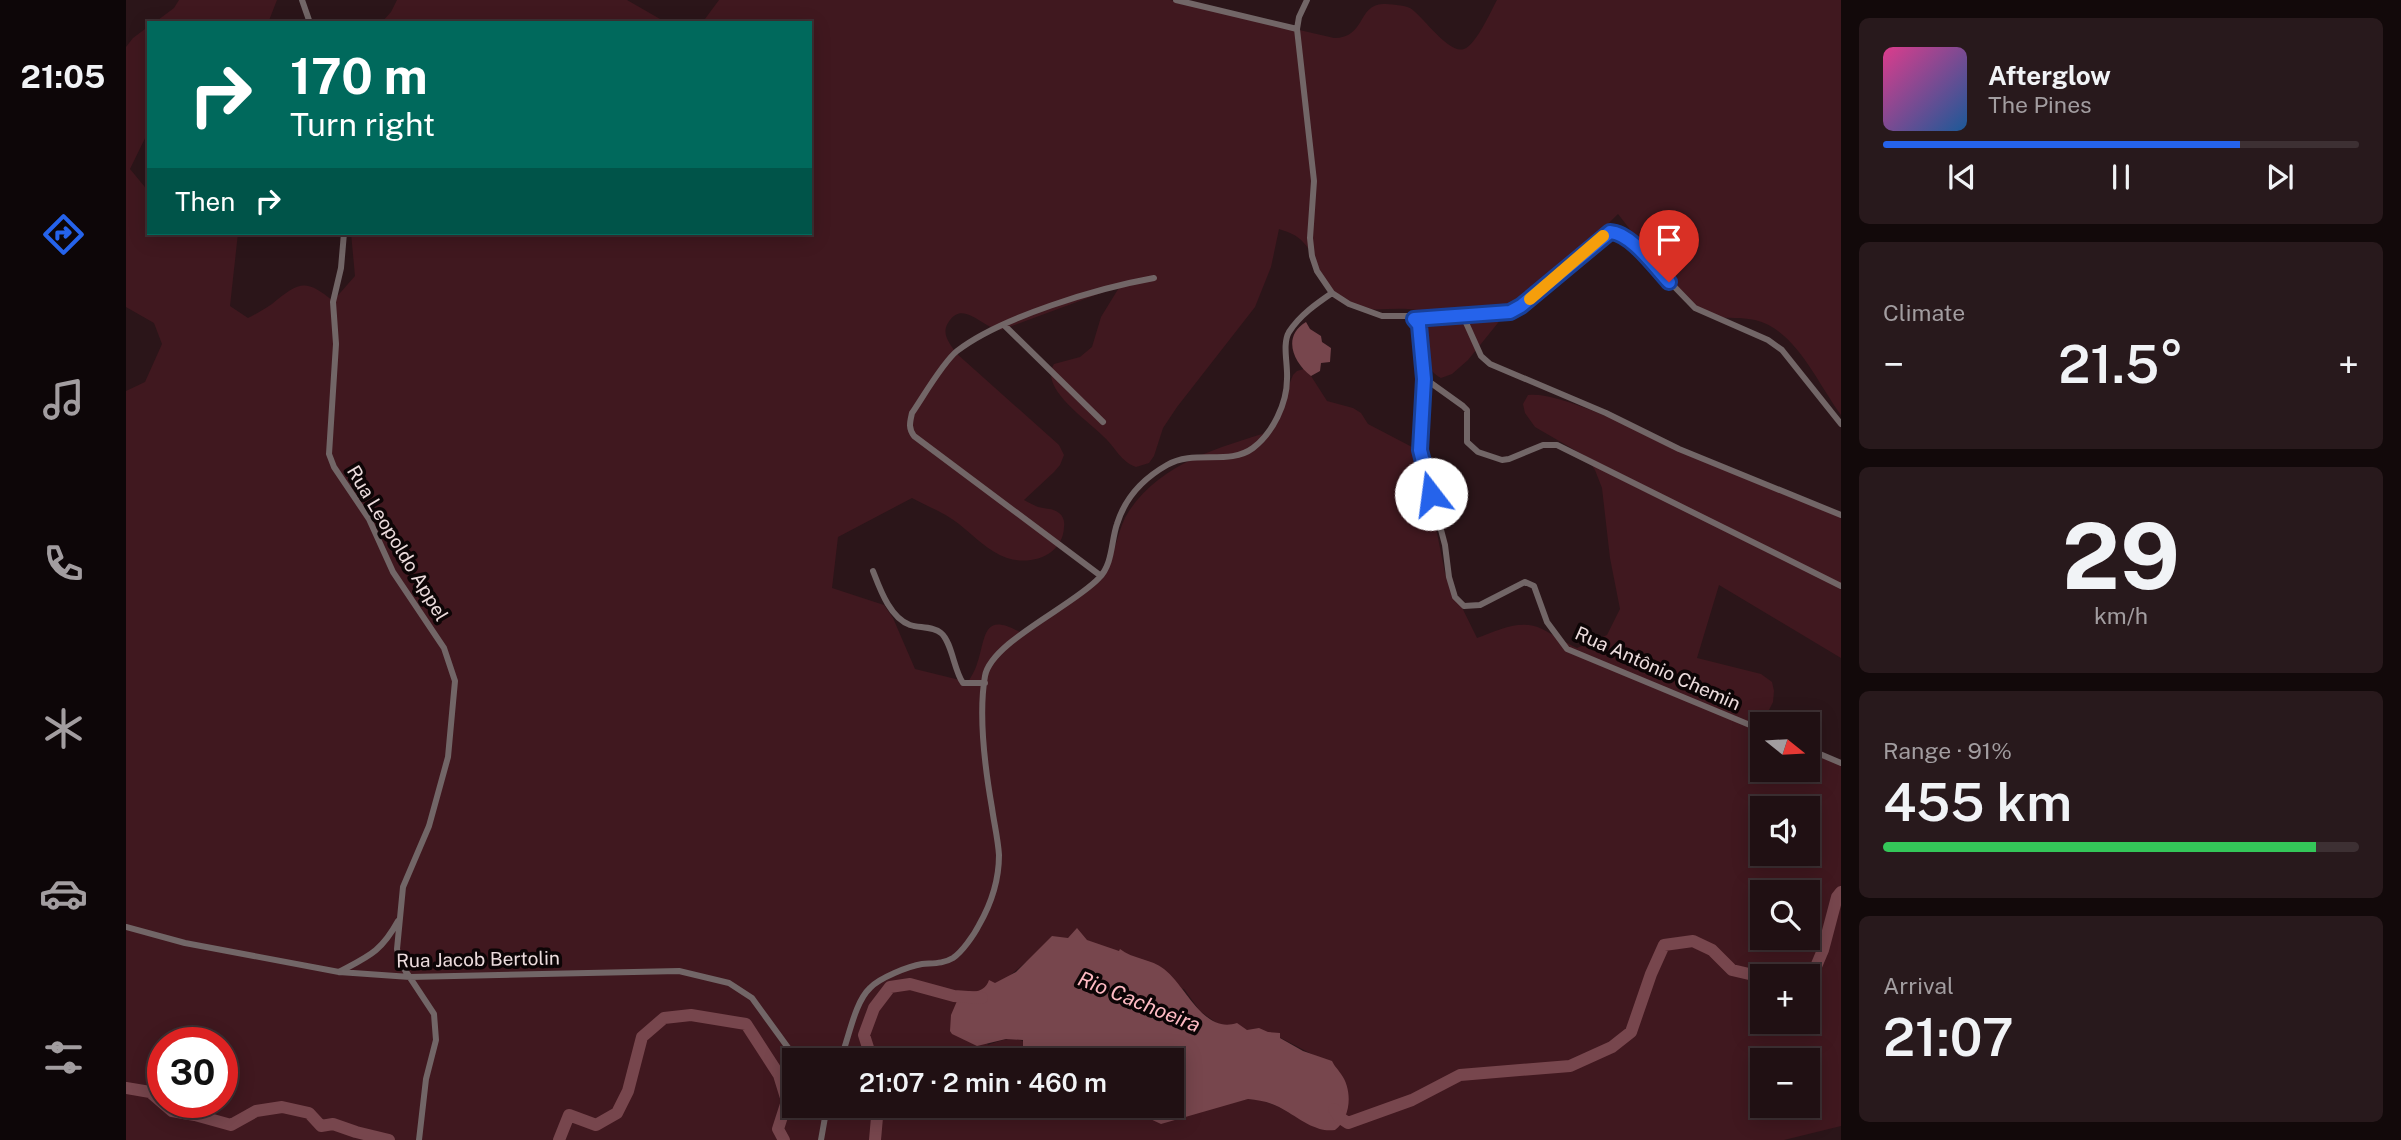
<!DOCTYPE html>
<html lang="en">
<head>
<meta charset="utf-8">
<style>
  :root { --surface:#201013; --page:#28191c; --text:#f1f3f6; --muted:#a29da0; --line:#3d3033; --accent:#2563eb }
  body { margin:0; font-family:"Public Sans",sans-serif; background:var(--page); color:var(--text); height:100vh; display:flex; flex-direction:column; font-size:26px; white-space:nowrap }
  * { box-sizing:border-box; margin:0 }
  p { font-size:23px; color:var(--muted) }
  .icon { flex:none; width:38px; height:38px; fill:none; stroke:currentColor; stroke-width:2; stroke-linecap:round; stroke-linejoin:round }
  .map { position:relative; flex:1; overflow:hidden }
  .panel { display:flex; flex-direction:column; gap:18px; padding:18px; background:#12090a; width:560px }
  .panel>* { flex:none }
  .top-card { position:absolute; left:21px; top:21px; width:665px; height:214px; border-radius:0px; box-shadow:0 4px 18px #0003,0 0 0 2px var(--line); background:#00695c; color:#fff; overflow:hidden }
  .needle { width:46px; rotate:108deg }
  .controls { position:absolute; left:1624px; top:712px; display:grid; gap:14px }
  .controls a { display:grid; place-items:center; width:70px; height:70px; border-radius:0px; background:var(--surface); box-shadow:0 4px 18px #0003,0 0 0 2px var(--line); font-size:35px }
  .speed { position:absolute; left:21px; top:1027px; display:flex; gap:14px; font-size:35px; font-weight:700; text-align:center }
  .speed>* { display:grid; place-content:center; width:91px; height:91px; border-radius:50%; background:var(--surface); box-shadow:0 4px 18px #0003,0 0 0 2px var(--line); line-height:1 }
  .speed .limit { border:10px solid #d22; background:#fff; color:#111 }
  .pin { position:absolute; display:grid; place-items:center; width:60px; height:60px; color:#fff; margin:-72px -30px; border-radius:50% 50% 50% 0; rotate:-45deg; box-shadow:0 0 7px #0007 }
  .pin .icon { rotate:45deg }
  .me { position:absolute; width:77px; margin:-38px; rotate:345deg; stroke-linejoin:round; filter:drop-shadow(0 0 5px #0008) }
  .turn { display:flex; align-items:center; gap:24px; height:147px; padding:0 28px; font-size:32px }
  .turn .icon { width:91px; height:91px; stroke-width:2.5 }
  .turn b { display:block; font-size:49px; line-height:60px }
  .then { display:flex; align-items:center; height:66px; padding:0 28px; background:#0003; gap:14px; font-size:26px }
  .big { font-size:52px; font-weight:600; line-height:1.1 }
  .panel .widget { flex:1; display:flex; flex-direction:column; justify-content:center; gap:10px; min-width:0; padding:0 24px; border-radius:10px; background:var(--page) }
  .panel .dial { align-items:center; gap:0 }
  .dial b { font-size:91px; line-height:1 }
  .song { display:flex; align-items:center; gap:21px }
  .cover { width:84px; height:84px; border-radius:10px; background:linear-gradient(135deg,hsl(330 70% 55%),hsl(210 70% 35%)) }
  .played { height:7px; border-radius:4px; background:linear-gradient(90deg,var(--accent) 75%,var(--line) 75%) }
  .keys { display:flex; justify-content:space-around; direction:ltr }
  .heat { display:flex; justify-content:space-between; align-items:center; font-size:38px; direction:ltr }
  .charge { height:10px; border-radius:5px; background:linear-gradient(90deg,#34c759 91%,var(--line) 0) }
  .trip { position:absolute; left:656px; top:1048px; width:402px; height:70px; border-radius:0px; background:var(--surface); box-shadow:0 4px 18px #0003,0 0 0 2px var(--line); font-weight:600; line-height:70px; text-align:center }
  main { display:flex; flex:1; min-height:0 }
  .dock { display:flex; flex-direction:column; width:126px; justify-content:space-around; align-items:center; background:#0d0608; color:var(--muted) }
  .dock .icon { width:49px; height:49px }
  .dock .on { color:var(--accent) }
  .dock b { font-size:32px; color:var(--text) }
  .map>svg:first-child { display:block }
  .green { fill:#40181f; fill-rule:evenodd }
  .water { fill:#77464d }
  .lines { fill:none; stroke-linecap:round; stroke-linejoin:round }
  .river { stroke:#77464d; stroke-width:12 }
  .minor { stroke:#726667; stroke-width:6 }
  .route-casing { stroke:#184099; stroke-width:18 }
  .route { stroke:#2563eb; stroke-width:12 }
  .slow { stroke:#f59e0b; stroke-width:12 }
  .labels { text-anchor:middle; stroke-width:7; stroke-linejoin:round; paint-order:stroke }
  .street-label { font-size:19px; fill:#ecdcdd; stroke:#0d0506 }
  .water-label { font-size:21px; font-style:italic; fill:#febac3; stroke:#0d0506 }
</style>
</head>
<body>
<main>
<nav class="dock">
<b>21:05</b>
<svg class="icon on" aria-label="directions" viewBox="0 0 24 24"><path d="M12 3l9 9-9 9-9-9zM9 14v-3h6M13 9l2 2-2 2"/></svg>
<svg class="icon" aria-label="music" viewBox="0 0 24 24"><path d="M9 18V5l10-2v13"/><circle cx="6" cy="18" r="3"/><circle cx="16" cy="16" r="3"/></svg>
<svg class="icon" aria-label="phone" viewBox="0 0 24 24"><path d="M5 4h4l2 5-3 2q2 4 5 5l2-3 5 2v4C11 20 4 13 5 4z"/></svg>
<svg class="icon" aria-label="climate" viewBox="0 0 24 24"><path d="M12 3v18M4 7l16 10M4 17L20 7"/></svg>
<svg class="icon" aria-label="car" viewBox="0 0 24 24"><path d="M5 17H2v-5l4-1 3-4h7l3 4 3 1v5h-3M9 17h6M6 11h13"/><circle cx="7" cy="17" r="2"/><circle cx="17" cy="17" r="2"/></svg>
<svg class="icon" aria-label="filters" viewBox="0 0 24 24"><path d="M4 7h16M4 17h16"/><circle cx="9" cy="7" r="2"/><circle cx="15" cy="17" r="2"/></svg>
</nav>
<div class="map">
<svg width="1715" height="1140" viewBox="0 0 1715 1140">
  <rect width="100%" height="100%" fill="#2b1519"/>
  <path class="green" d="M53,0H151L142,23H28L48,8Z
    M271,0H501L541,23H255L265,12Z
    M593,0H1044L1208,38C1240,38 1231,5 1257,4C1264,4 1277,5 1284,8C1296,15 1323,55 1338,49C1350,45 1365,11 1371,0H1715V415C1692,384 1669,329 1629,320C1605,315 1589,323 1566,309L1492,214L1426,279L1384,308L1342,360L1326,374L1315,378C1292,366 1301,338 1298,317L1290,310C1265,306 1238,315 1214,302C1193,291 1193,258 1177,242C1171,235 1162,232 1153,229L1145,267L1129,307L1051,407L1037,428L1028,456L1023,463L1010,467C994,461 990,448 978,437C963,421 912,388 928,364L954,357L966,347L975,317L994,286L875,330C856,329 837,298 822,323C815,334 824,344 830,353L933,445L938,455L934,465L928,472L898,500C902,502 907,505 912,507C919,509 927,508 933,513C937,516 939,521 938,527C937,555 906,566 881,558C863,552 848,536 833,524C819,513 801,506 786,498L712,537L706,588L758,605L767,618L789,669L842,682C845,677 848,672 850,667C861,638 854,608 899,635C923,618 946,603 966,581C971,576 977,571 981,566C991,549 992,527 1003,511C1036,462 1093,448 1145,431L1167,375L1171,371L1178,369L1185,376L1201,401L1227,408L1235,413L1242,424L1286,447L1291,457L1299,493L1307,513L1319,573L1351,638C1371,631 1395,618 1416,629C1428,635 1438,642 1451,648L1481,635L1494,609L1484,558L1476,488L1469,470L1459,456L1409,427L1399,413L1397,404L1402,395C1429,391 1495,423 1522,434C1587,461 1651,487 1715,513V658L1593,585L1571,658L1635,674L1646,682L1648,691L1647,702L1636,724V770H1682V750L1715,765V1126L1658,1140H0V391L19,382L36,344L28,323L0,307V47L7,38L23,26V130L4,169L23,192V233H112L104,306L122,318C130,314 139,309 146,304C173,282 179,278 207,301L229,276L225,233H684V23H576ZM1636,808H1682V854H1636ZM1636,892H1682V938H1636ZM900,962L1058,989L1074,1011L1092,1024L1155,1038L1195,1059L1191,1128L1151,1106L1135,1100L1122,1099L1102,1104L1006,1110L1003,1106H668V1060H916C895,1036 892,1034 862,1045L836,999L881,978ZM1636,976H1682V1022H1636ZM37,1043H96V1102H37ZM1636,1060H1682V1106H1636Z"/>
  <path class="water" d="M1180,322L1184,329L1195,336L1196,342L1205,348L1204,362L1195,363L1194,371L1185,376C1167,362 1156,336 1180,322Z
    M951,928L961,940L993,951L994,949C1006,959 1026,959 1038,969C1061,987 1077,1034 1111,1023L1121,1030L1133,1028L1142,1032L1154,1033V1038L1177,1051L1206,1061C1209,1067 1211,1068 1215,1074C1227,1090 1225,1118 1209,1130C1188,1133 1171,1116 1153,1107C1143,1102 1133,1100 1122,1099L1035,1124L1005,1110L1003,1106H1046V1060H903L902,1048L897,1047V1040L880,1039L851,1046L826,1034L824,1031L825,1015L831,1001L841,997L843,991C852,993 860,989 863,980L869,983L890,972L926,936L942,938Z"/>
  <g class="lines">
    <path class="river" d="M1682,977L1686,976L1697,950L1711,897L1715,892
      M746,1060L738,1035L748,1008L764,987L784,984L828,996L856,998
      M0,1088L24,1092L46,1111L69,1115L105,1125L130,1111L156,1107L183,1113L195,1126L207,1124L230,1132L263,1140
      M1208,1109L1213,1117L1222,1123L1286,1100L1334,1075L1444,1066L1486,1047L1505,1032L1525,974L1538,945L1567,941L1586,950L1606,970L1636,977
      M433,1140L443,1115L470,1125L491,1113L502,1091L516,1037L538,1018L565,1015L620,1024L653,1075L661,1101L652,1129L658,1140
      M749,1140L752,1106"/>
    <path class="minor" d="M176,0L184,23
      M1050,0L1171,29
      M1181,0L1173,17L1171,29L1188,181L1184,238L1186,256L1191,271L1206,293L1223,304L1256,316H1283L1293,325L1298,378L1294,450L1319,545L1323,577L1329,597L1338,606L1354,605L1399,582L1408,586L1421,622L1441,649L1636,730
      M218,233L215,268L207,302L210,344L203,454L208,467L243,519L267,572L318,648L329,681L322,757L303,826L277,887L271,949L275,964L308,1014L310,1040L300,1079L293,1140
      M1337,316L1355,356L1364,364L1480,413L1553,449L1715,515
      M1288,319L1384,312L1395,306L1479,234L1490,232L1505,242L1569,308L1642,340L1656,350L1715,424
      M878,325L977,422
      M1298,378L1337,406L1341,410V442L1352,452L1376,460L1383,459L1417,445H1431L1715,586
      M747,571C754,589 764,618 784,625C793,628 807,626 815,633C826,642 828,671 837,683H859
      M975,576L788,436C782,428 784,422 786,413C797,397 817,362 831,351C875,317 972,288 1028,278
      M1682,749L1715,763
      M0,927L59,943L213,972L284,977L553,971L603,983L626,998L671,1060
      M213,972C243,956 255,952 272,921
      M714,1060C723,1039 728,1003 744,988C753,978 783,966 796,964C807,963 817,964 827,958C836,952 848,935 853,925C865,904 873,879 873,855C872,839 868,823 866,808C859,768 852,716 859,676C865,642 947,606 973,578C987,564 985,541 991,524C999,498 1018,478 1041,465C1068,449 1103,466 1127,448C1147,433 1161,403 1161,379C1162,364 1156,344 1163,332C1174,315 1190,304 1206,293
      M695,1140L701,1106"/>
  </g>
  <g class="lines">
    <defs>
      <path id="route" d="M1305,494L1294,450L1298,379L1293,325L1288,319L1384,312L1395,306L1484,232C1505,233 1529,267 1543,282"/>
    </defs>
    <use href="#route" class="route-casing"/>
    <use href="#route" class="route"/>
    <path class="slow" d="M1404,299L1477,236"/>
  </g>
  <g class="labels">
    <g class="street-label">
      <text transform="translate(272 543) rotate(59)" y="7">Rua Leopoldo Appel</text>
      <text transform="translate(1532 668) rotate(24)" y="7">Rua Antônio Chemin</text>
      <text transform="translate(352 959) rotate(-1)" y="7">Rua Jacob Bertolin</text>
    </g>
    <g class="water-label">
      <text transform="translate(1013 1002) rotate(22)" y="7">Rio Cachoeira</text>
    </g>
  </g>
</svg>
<div class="controls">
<a><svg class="needle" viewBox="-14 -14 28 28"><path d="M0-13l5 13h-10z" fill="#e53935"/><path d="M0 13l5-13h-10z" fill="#a29da0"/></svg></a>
<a><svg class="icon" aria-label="sound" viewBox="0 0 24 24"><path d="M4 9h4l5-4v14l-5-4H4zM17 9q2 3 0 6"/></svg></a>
<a><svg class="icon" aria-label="search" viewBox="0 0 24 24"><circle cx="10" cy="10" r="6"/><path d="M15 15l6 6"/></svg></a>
<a>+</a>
<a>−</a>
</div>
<div class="speed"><div class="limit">30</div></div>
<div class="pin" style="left:1543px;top:282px;background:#d93025"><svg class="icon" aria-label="arrive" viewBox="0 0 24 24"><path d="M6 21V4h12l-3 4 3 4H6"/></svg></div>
<svg class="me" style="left:1305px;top:494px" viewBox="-20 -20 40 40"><circle r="19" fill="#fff"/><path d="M0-13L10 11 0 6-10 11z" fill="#2563eb"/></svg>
<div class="trip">21:07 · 2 min · 460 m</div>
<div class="top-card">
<div class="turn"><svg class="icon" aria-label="right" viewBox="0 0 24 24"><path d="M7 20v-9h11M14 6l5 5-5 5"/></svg><div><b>170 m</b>Turn right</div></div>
<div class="then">Then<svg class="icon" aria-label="right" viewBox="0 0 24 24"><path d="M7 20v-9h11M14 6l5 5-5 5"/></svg></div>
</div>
</div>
<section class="panel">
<div class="widget">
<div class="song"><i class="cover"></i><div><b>Afterglow</b><p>The Pines</p></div></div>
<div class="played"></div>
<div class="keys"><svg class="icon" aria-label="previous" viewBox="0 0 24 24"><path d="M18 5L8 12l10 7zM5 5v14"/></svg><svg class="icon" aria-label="pause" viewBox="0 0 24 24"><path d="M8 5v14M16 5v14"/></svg><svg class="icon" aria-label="next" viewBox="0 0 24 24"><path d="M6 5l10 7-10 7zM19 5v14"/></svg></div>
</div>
<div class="widget"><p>Climate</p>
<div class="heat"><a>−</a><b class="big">21.5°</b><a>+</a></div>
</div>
<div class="widget dial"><b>29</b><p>km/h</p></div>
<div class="widget"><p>Range · 91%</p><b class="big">455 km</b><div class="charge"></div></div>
<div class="widget"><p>Arrival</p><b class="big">21:07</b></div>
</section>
</main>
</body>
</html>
